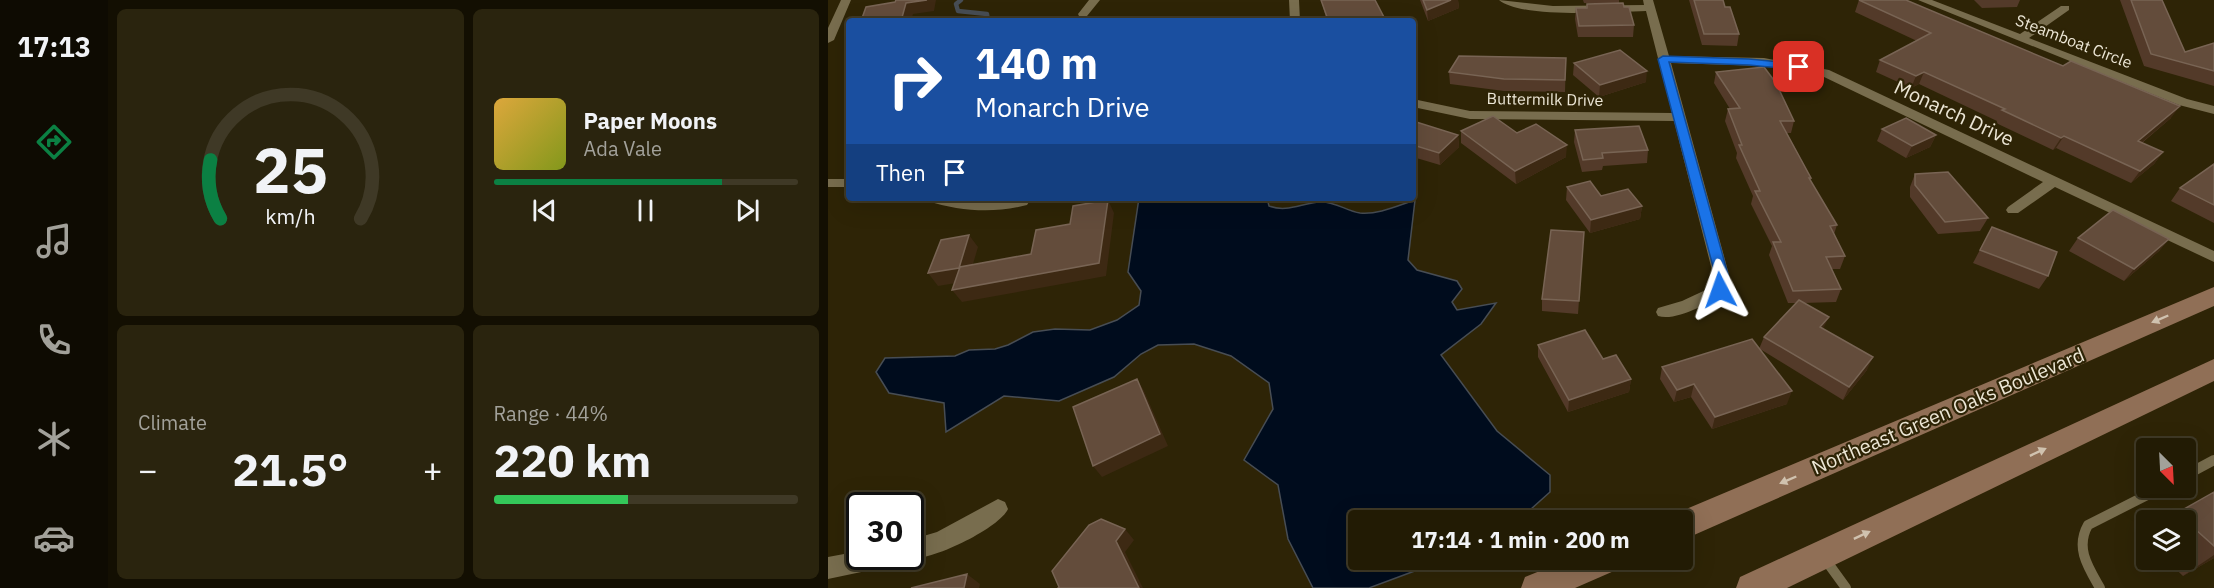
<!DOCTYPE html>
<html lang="en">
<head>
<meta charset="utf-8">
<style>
  :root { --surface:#221b04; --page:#2a240e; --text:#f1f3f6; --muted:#a2a19a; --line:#3f3926; --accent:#0b8043 }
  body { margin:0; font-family:"IBM Plex Sans",sans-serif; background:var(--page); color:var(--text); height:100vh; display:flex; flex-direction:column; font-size:22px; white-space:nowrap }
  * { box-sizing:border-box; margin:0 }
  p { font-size:20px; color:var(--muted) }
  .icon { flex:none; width:33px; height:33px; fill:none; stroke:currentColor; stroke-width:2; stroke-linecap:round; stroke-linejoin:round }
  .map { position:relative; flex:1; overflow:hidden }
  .side { display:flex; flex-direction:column; gap:9px; padding:9px; background:#130f02; width:720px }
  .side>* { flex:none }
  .guide { position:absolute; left:18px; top:18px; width:570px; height:183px; border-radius:6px; box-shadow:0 6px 24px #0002,0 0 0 2px var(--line); background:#1a4fa0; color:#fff; overflow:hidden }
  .needle { width:39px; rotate:156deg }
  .buttons { position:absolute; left:1308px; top:438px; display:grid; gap:12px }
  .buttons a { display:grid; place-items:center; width:60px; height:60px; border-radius:6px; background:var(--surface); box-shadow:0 6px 24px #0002,0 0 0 2px var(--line); font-size:30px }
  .speed { position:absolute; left:18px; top:492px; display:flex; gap:12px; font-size:30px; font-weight:700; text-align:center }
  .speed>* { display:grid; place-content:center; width:78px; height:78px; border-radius:50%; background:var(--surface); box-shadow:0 6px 24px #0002,0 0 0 2px var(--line); line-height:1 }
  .speed .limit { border:3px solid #111; border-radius:9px; background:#fff; color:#111 }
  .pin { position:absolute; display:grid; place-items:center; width:51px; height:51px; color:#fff; margin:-26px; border-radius:12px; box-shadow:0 3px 9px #0006 }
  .me { position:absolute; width:66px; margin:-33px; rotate:356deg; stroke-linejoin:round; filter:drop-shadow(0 0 4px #0008) }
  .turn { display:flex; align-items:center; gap:21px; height:126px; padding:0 30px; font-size:27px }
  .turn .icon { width:78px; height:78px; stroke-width:2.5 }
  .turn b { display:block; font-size:42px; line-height:51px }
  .then { display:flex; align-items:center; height:57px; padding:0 30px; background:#0003; gap:12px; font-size:22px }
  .big { font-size:45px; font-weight:700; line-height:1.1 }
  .side .widget { flex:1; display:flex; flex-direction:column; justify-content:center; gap:9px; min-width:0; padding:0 21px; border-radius:9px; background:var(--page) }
  .side .dial { align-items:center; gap:0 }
  .dial svg { height:156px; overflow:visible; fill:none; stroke:var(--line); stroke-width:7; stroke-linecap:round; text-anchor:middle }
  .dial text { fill:var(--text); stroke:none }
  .song { display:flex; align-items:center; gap:18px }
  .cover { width:72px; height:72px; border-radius:9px; background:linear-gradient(135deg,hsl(40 70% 55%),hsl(70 70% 35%)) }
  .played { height:6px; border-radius:3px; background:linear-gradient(90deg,var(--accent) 75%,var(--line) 75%) }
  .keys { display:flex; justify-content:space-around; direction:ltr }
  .heat { display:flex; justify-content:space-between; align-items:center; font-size:33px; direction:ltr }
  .charge { height:9px; border-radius:4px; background:linear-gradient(90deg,#34c759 44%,var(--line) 0) }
  .side .tiles { flex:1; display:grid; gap:9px; grid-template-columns:repeat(2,1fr) }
  .trip { position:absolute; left:520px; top:510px; width:345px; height:60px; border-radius:6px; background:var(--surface); box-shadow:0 6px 24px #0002,0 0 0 2px var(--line); font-weight:700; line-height:60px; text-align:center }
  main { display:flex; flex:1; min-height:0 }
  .tab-bar { display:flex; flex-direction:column; width:108px; justify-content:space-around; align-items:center; background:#0e0b02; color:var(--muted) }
  .tab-bar .icon { width:42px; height:42px }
  .tab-bar .current { color:var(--accent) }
  .tab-bar b { font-size:27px; color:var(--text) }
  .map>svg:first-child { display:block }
  .water { fill:#000c1d; stroke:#474d54; stroke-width:1.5 }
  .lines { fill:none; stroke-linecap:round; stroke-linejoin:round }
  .stream { stroke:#474d54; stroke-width:4.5 }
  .service { stroke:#786d4e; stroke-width:10 }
  .minor { fill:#786d4e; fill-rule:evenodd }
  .secondary { fill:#906f56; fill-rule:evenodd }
  .wall { fill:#533a29 }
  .shaded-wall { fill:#3d2913 }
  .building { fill:#634c3b; stroke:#786454; stroke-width:1.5 }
  .oneway { fill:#d0c2af }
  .route { fill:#1a73e8; stroke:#114b97; stroke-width:1.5 }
  .labels { text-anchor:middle; stroke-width:4.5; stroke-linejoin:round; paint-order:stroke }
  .far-street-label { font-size:16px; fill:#ece6d5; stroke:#2e2406 }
  .street-label { font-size:20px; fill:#ece6d5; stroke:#2e2406 }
</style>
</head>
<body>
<main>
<nav class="tab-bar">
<b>17:13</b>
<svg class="icon current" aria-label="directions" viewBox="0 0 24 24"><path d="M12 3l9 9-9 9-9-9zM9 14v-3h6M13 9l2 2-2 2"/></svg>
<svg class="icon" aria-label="music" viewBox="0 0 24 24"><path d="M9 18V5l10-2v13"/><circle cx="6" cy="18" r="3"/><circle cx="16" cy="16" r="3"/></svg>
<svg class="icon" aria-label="phone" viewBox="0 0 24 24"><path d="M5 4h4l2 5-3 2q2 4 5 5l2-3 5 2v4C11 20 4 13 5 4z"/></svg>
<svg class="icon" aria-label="climate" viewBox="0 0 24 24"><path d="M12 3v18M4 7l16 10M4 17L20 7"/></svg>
<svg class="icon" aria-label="car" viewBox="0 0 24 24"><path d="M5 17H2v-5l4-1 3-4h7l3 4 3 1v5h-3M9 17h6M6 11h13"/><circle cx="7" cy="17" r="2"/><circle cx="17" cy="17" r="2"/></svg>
</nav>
<section class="side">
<div class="tiles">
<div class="widget dial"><svg viewBox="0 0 100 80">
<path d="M14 69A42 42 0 1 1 86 69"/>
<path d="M14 69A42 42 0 0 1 9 39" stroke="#0b8043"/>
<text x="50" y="56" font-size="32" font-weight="700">25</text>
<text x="50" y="72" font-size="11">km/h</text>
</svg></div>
<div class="widget">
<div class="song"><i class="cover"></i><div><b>Paper Moons</b><p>Ada Vale</p></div></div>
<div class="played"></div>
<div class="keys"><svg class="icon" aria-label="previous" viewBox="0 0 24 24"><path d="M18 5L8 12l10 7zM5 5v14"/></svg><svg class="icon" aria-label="pause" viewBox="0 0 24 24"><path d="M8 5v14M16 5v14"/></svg><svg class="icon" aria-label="next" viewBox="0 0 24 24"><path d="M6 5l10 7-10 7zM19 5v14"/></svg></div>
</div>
<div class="widget"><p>Climate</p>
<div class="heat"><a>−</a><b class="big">21.5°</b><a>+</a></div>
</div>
<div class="widget"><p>Range · 44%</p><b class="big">220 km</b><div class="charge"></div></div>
</div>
</section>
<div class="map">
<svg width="1386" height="588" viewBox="0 0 1386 588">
  <rect width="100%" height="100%" fill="#2e2406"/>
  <path class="water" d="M311,198H439L441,206C459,213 474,203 492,202C507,201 518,211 532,213C550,215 571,205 587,200L580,260L589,270L629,281L634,289L624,302L629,310L668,303L653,324L613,355L669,431L722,475V492L703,509L681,510L665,520H531V560H606L592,569L541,588H485L460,539L450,485L416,460L445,409L441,383L403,356L366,344L330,345L313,354L286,377L231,401L176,396L118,432L116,403L61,393L48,372L57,358L127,356L141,350L167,349L180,345L205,332L227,329L262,330L289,320L311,305L313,291L300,272Z"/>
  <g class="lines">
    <path class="stream" d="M133,0L128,4L130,11L159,14L160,21"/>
    <path class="service" d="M1358,475L1386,460
      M997,559L1018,588
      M1272,588C1260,567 1247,548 1260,525L1333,488"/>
    <path class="minor" d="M13,0H23L6,40L0,43V28Z
      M261,0H272L259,16H251L250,14Z
      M461,0H471L472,21H462Z
      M671,0L725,6L816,5L815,0H825L841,56L936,58L1001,70L1386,251V262L1227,187L1190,213H1180L1178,210L1180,207L1215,182L994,76L936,66L843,63L902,278L898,294C881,302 848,322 830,316L828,312L830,308L854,301L884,287L886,278L846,121L642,119L585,107V99L642,111L844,113L818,11C786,12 694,19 671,0Z
      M1090,0H1104L1192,34L1233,6H1241V10L1201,38L1359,99L1386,106V114L1351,105Z
      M0,179H21V187H0Z
      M97,198L160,202L196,198L201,202L199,205C165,214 132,211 99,201Z
      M170,499L177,502L180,509C171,529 95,566 74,558L73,556H82V540L109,532Z
      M32,551V556H68L65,563L57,567L0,579V557Z"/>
    <path class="secondary" d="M1386,287V306L866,535L855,539V520H842L844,515Z
      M1386,359V381L959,588H908L912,577Z
      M739,560H791L786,571L747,588H693L697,577Z"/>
  </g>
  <path class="wall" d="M493,0L558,21H499Z
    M592,0H630L631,8L600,21Z
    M755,0H791V3H756Z
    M861,0H895L897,7L911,34L909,46L874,45Z
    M1031,0L1343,118L1314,143L1335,152L1326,164L1303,183L1228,148L1225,150L1168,123L1169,121L1091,84L1083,88L1048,72L1052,60L1089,41L1027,12Z
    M1146,0H1192L1189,7L1154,8Z
    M1292,0H1334L1357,52L1386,43V86L1316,66Z
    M759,4L796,7L806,25L805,37H750L747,19L748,8H758Z
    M738,58L737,92L676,91L622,84L621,72Z
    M746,63L818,82L771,97L745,75Z
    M888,72L966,121L963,133H959L983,178L982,180L1009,225L1006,234L1017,256L1012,269H1004L1013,289L1008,302L975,303L995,329L1039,370L1015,400L932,349L959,404L884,429L863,397L846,402L832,379L834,367L931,349L936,337L968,303H960L941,255L944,246L923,204L925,196L908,158L909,153L897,121L900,109H902L886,83Z
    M585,121L630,135L631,147L612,165L585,157Z
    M1054,129L1108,135L1102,147L1078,158L1049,141Z
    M747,130L820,150L819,163L775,166L774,170L754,172L746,142Z
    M633,131L689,133L738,157L688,184L633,143Z
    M1386,164V223L1343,201L1352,188Z
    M1087,174L1160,218L1152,231L1110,234L1082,197V187Z
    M739,187L814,206L812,219L762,233L738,200Z
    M1164,227L1220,276L1211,289L1145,263Z
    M756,232L750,314L714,311V299Z
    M1250,238L1341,239L1331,251L1296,281L1241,251Z
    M710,345L775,359L803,379L801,392L740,412L710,357Z
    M1386,492V558L1355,576L1338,560H1358V520H1338L1349,513Z"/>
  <path class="shaded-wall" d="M99,0H108L106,11L85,14L83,21H73L78,3Z
    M623,0H630L631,8L600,21L599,10Z
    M819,71L818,82L771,97L772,85Z
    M1096,72L1091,84L1083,88L1088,76Z
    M1352,106L1343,118L1301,153L1310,141Z
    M630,135L631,147L612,165L611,153Z
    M1108,135L1102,147L1078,158L1084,146Z
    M1236,136L1228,148L1225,150L1233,138Z
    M739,145L738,157L688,184L687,171Z
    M1335,152L1326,164L1303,183L1312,171Z
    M280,200L286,213L278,276L134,302L124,290L271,263Z
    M814,206L812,219L762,233L763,220Z
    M141,235L150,247L140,281L110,286L100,273Z
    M1341,239L1331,251L1296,281L1306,269Z
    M1001,317L995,329L992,327Z
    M1045,357L1039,370L1015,400L1021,387Z
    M309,379L316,391L340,446L274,477L265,466Z
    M803,379L801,392L740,412L741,400Z
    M866,384L863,397L846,402L849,390Z
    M964,391L959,404L884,429L887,417Z
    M297,529L306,540L297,552L315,588H311L288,541Z
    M1386,555V558L1355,576Z
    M139,574L152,584L151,588H136Z"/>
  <path class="building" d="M68,0H99L78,3L73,21H33L38,7L67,2Z
    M493,0H547L558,21H506L499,17Z
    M595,0H623L599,10Z
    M866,0H895L897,7H902L911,34H876Z
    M1031,0H1078L1235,66L1243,61L1352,106L1310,141L1335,152L1312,171L1236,136L1233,138L1174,110L1177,109L1096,72L1088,76L1052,60L1103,33Z
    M1303,0H1334L1357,52L1386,43V71L1323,54Z
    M795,3L796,7H801L806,25L751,26L748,8H759V4Z
    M792,50L819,71L772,85L746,63Z
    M631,56L738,58L737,80L676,79L621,72Z
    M936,67L948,83L966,121H952L983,178H981L1009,225L1002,226L1017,256L998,257L1013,289L965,291L945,242H953L927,191H932L911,145H914L900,109L912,108L888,72Z
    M665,116L689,133L708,124L739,145L687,171L633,131Z
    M1078,118L1108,135L1084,146L1054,129Z
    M585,121L630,135L611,153L585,145Z
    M811,126L820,150L774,153L775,158L755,160L747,130Z
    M1386,164V205L1352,188Z
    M1120,172L1160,218L1117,222L1087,185V174Z
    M762,181L773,196L800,189L814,206L763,220L739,187Z
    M280,200L271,263L124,290L132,267L203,254L208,230L242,224L245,206Z
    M1285,210L1341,239L1306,269L1250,238Z
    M1164,227L1229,252L1220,276L1152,250Z
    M723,230L756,232L751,301L714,299Z
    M141,235L131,268L100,273L113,240Z
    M971,300L1001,317L992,327L1045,357L1021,387L936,337Z
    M757,330L775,359L788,355L803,379L741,400L710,345Z
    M924,339L964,391L887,417L866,384L849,390L834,367Z
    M309,379L332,434L265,466L245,407Z
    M1386,492V546L1349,513Z
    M273,519L297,529L288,541L311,588H230L231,587L224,571L261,525Z
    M139,574L136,588H83Z"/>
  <defs><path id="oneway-solid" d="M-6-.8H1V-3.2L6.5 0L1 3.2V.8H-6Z" transform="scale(1.5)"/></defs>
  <g class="oneway">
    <use href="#oneway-solid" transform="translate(1332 319) rotate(157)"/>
    <use href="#oneway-solid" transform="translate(1210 452) rotate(-25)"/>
    <use href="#oneway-solid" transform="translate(960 480) rotate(157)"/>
    <use href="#oneway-solid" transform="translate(1034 535) rotate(-25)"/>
  </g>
  <path class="route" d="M835,56L921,59L971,64L976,67L971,70L921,65L841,62L901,278L897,293L892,295L885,290L888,278L830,59Z"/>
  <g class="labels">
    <g class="far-street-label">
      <text transform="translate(1246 41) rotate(21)" y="6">Steamboat Circle</text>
      <text transform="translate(717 99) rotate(1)" y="6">Buttermilk Drive</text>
    </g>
    <g class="street-label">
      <text transform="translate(1126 113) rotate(25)" y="7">Monarch Drive</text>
      <text transform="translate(1120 411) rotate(-23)" y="7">Northeast Green Oaks Boulevard</text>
    </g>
  </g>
</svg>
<div class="buttons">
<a><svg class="needle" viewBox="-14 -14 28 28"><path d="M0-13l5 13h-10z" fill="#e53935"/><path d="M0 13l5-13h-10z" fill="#a2a19a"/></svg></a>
<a><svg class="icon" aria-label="layers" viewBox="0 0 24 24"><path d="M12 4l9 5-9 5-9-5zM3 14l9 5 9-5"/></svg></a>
</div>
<div class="speed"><div class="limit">30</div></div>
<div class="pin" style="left:971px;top:67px;background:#d93025"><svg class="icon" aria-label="arrive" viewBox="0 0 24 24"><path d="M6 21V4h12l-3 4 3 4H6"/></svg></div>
<svg class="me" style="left:892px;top:290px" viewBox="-20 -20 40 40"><path d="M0-17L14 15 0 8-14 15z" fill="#1a73e8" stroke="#fff" stroke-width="4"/></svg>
<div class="trip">17:14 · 1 min · 200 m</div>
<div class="guide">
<div class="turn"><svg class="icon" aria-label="right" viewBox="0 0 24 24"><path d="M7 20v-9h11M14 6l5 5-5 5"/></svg><div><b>140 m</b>Monarch Drive</div></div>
<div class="then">Then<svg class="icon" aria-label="arrive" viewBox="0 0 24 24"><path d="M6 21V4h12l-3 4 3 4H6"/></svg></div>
</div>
</div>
</main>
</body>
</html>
